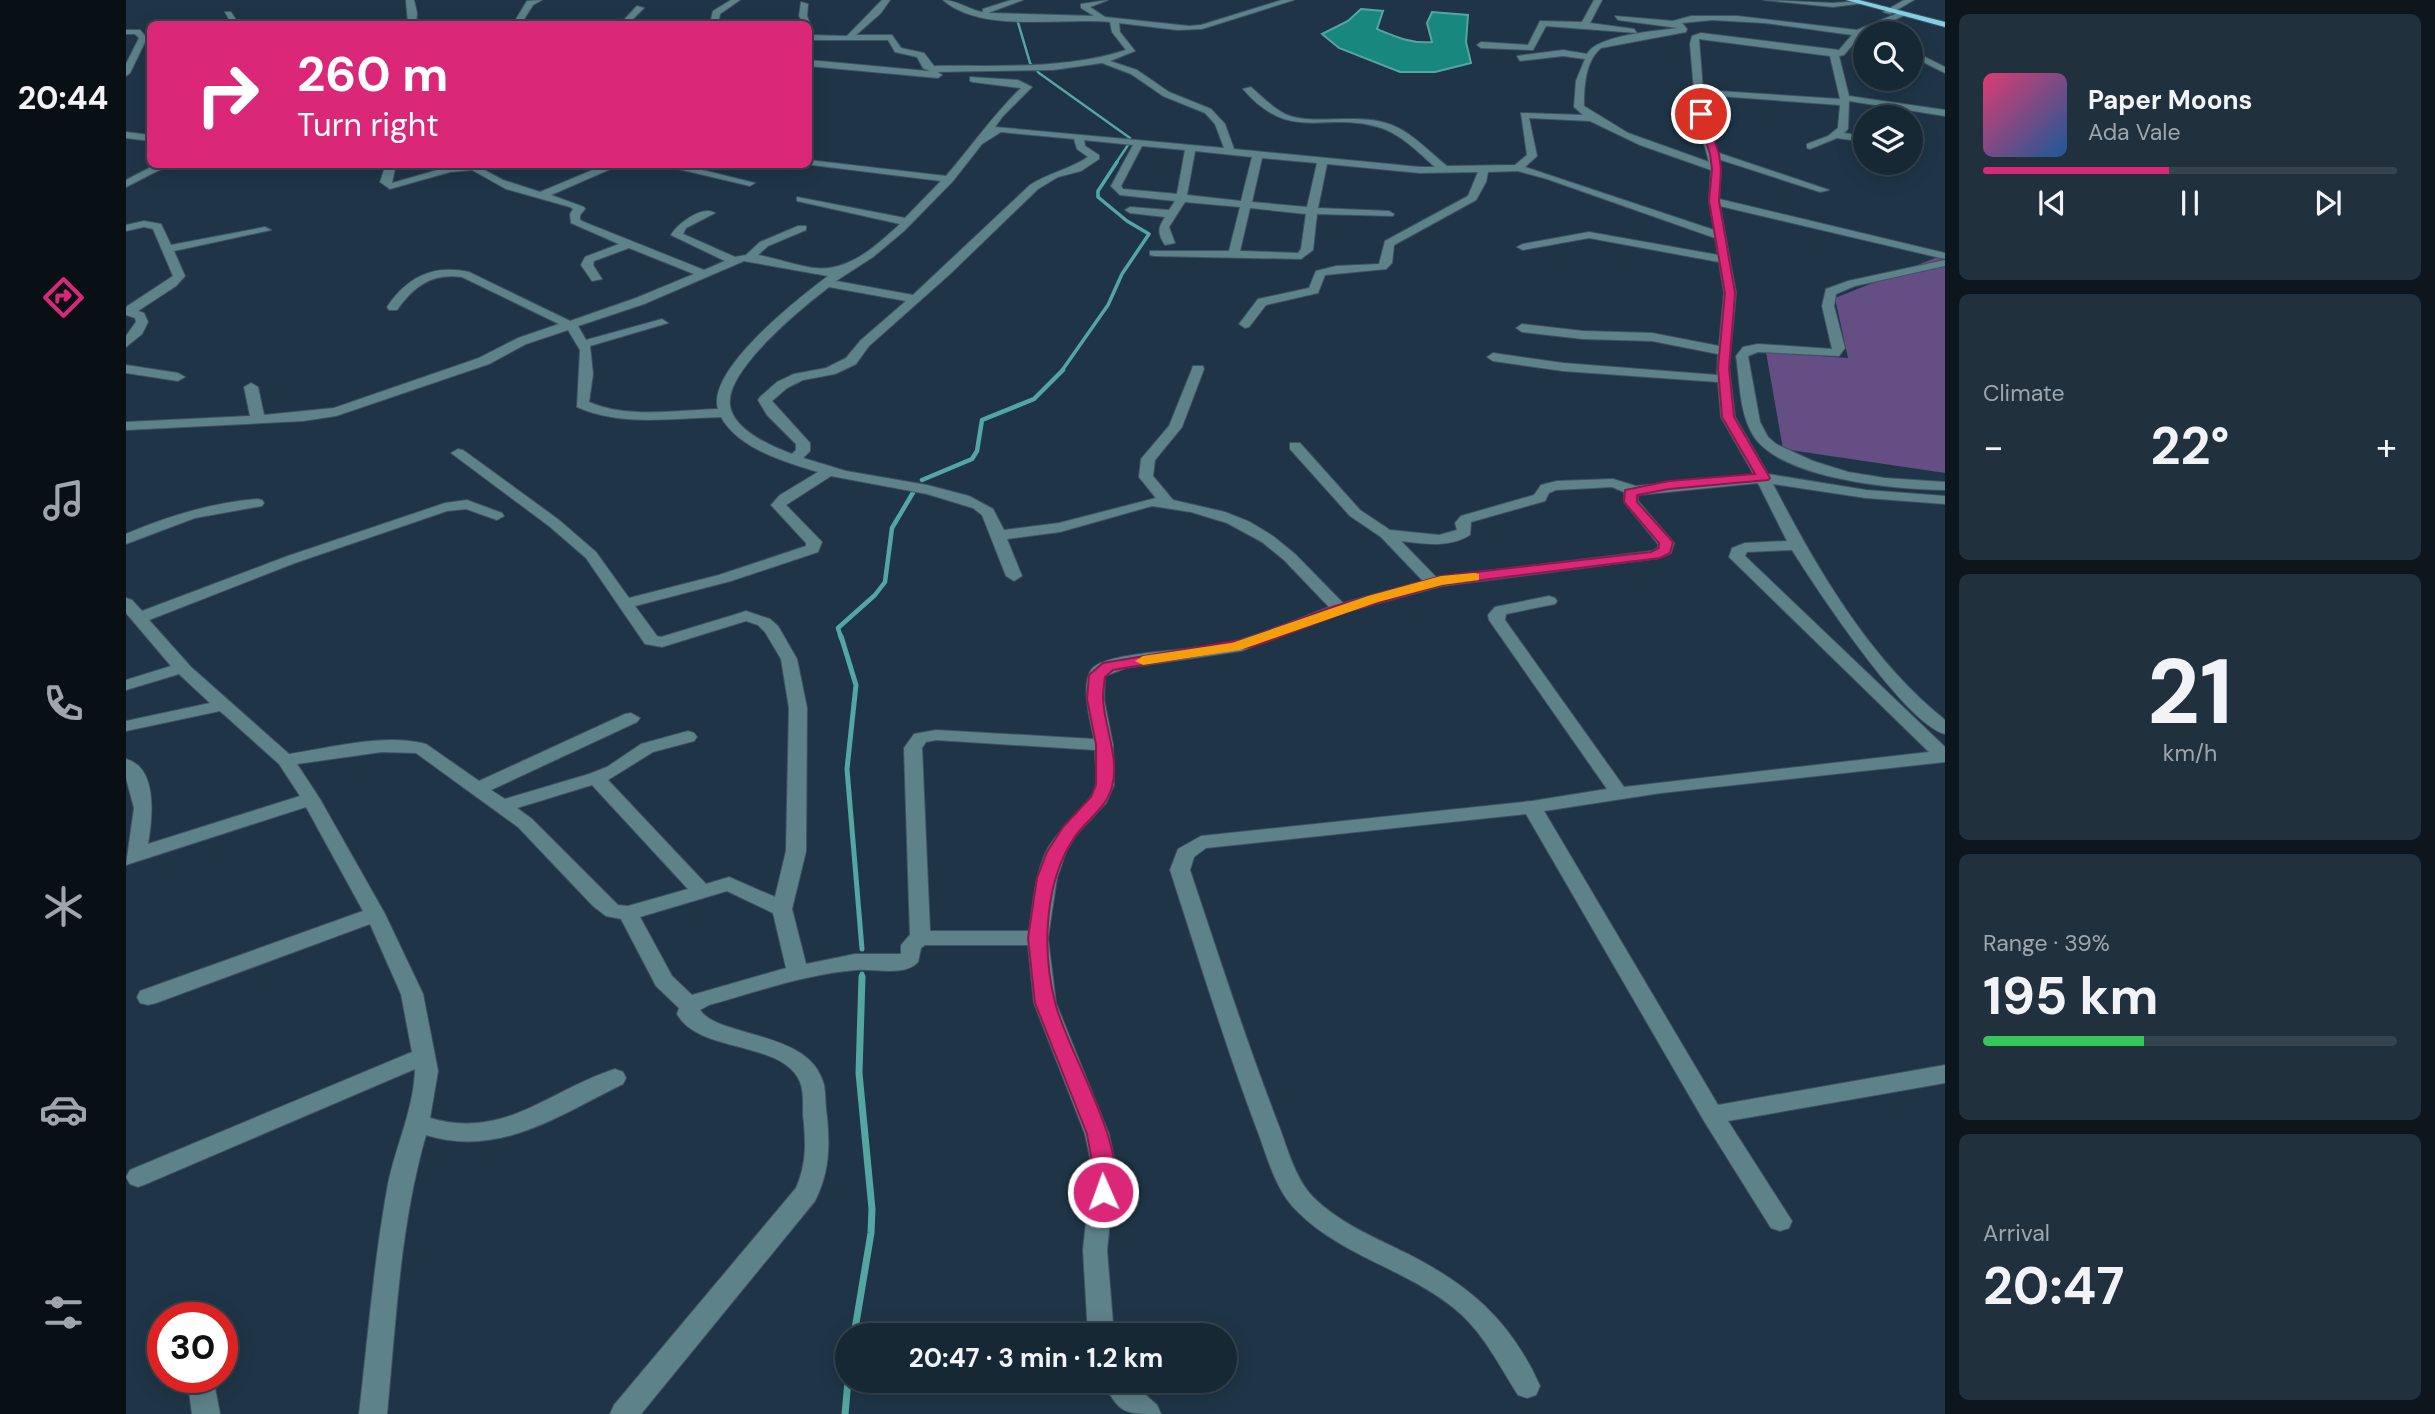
<!DOCTYPE html>
<html lang="en">
<head>
<meta charset="utf-8">
<style>
  :root { --surface:#172835; --page:#20303d; --text:#f1f3f6; --muted:#9ea6ad; --line:#364450; --accent:#db2777 }
  body { margin:0; font-family:"DM Sans",sans-serif; background:var(--page); color:var(--text); height:100vh; display:flex; flex-direction:column; font-size:26px; white-space:nowrap }
  * { box-sizing:border-box; margin:0 }
  p { font-size:23px; color:var(--muted) }
  .icon { flex:none; width:38px; height:38px; fill:none; stroke:currentColor; stroke-width:2; stroke-linecap:round; stroke-linejoin:round }
  .map { position:relative; flex:1; overflow:hidden }
  .details { display:flex; flex-direction:column; gap:14px; padding:14px; background:#0d161d; width:490px }
  .details>* { flex:none }
  .banner { position:absolute; left:21px; top:21px; width:665px; height:147px; border-radius:10px; box-shadow:0 4px 18px #0003,0 0 0 2px var(--line); background:#db2777; color:#fff; overflow:hidden }
  .fabs { position:absolute; left:1727px; top:21px; display:grid; gap:14px }
  .fabs a { display:grid; place-items:center; width:70px; height:70px; border-radius:50%; background:var(--surface); box-shadow:0 4px 18px #0003,0 0 0 2px var(--line); font-size:35px }
  .speed { position:absolute; left:21px; top:1302px; display:flex; gap:14px; font-size:35px; font-weight:700; text-align:center }
  .speed>* { display:grid; place-content:center; width:91px; height:91px; border-radius:50%; background:var(--surface); box-shadow:0 4px 18px #0003,0 0 0 2px var(--line); line-height:1 }
  .speed .limit { border:10px solid #d22; background:#fff; color:#111 }
  .pin { position:absolute; display:grid; place-items:center; width:60px; height:60px; color:#fff; margin:-30px; border:4px solid #fff; border-radius:50%; box-shadow:0 2px 7px #0007 }
  .me { position:absolute; width:77px; margin:-38px; rotate:358deg; stroke-linejoin:round; filter:drop-shadow(0 0 5px #0008) }
  .turn { display:flex; align-items:center; gap:24px; height:147px; padding:0 35px; font-size:32px }
  .turn .icon { width:91px; height:91px; stroke-width:2.5 }
  .turn b { display:block; font-size:49px; line-height:60px }
  .big { font-size:52px; font-weight:700; line-height:1.1 }
  .details .widget { flex:1; display:flex; flex-direction:column; justify-content:center; gap:10px; min-width:0; padding:0 24px; border-radius:10px; background:var(--page) }
  .details .dial { align-items:center; gap:0 }
  .dial b { font-size:91px; line-height:1 }
  .song { display:flex; align-items:center; gap:21px }
  .cover { width:84px; height:84px; border-radius:10px; background:linear-gradient(135deg,hsl(340 70% 55%),hsl(210 70% 35%)) }
  .played { height:7px; border-radius:4px; background:linear-gradient(90deg,var(--accent) 45%,var(--line) 45%) }
  .keys { display:flex; justify-content:space-around; direction:ltr }
  .heat { display:flex; justify-content:space-between; align-items:center; font-size:38px; direction:ltr }
  .charge { height:10px; border-radius:5px; background:linear-gradient(90deg,#34c759 39%,var(--line) 0) }
  .trip { position:absolute; left:709px; top:1323px; width:402px; height:70px; border-radius:35px; background:var(--surface); box-shadow:0 4px 18px #0003,0 0 0 2px var(--line); font-weight:700; line-height:70px; text-align:center }
  main { display:flex; flex:1; min-height:0 }
  .tabs { display:flex; flex-direction:column; width:126px; justify-content:space-around; align-items:center; background:#091015; color:var(--muted) }
  .tabs .icon { width:49px; height:49px }
  .tabs .current { color:var(--accent) }
  .tabs b { font-size:32px; color:var(--text) }
  .map>svg:first-child { display:block }
  .green { fill:#644e83 }
  .water { fill:#18877d; stroke:#54a6a2; stroke-width:2 }
  .lines { fill:none; stroke-linecap:round; stroke-linejoin:round }
  .stream-far4 { stroke:#54a6a2; stroke-width:2.5 }
  .stream-far3 { stroke:#54a6a2; stroke-width:3.5 }
  .stream-far2 { stroke:#54a6a2; stroke-width:4.5 }
  .stream-far1 { stroke:#54a6a2; stroke-width:5 }
  .stream { stroke:#54a6a2; stroke-width:7 }
  .minor-casing { stroke:#3e5363; stroke-width:2 }
  .major-casing { stroke:#3e5363; stroke-width:2 }
  .minor { fill:#5e828a; fill-rule:evenodd }
  .major { fill:#84d0e2; fill-rule:evenodd }
  .route { fill:#db2777; stroke:#8e194d; stroke-width:2 }
  .slow { fill:#f59e0b }
</style>
</head>
<body>
<main>
<nav class="tabs">
<b>20:44</b>
<svg class="icon current" aria-label="directions" viewBox="0 0 24 24"><path d="M12 3l9 9-9 9-9-9zM9 14v-3h6M13 9l2 2-2 2"/></svg>
<svg class="icon" aria-label="music" viewBox="0 0 24 24"><path d="M9 18V5l10-2v13"/><circle cx="6" cy="18" r="3"/><circle cx="16" cy="16" r="3"/></svg>
<svg class="icon" aria-label="phone" viewBox="0 0 24 24"><path d="M5 4h4l2 5-3 2q2 4 5 5l2-3 5 2v4C11 20 4 13 5 4z"/></svg>
<svg class="icon" aria-label="climate" viewBox="0 0 24 24"><path d="M12 3v18M4 7l16 10M4 17L20 7"/></svg>
<svg class="icon" aria-label="car" viewBox="0 0 24 24"><path d="M5 17H2v-5l4-1 3-4h7l3 4 3 1v5h-3M9 17h6M6 11h13"/><circle cx="7" cy="17" r="2"/><circle cx="17" cy="17" r="2"/></svg>
<svg class="icon" aria-label="filters" viewBox="0 0 24 24"><path d="M4 7h16M4 17h16"/><circle cx="9" cy="7" r="2"/><circle cx="15" cy="17" r="2"/></svg>
</nav>
<div class="map">
<svg width="1819" height="1414" viewBox="0 0 1819 1414">
  <rect width="100%" height="100%" fill="#1f3547"/>
  <path class="green" d="M1819,254V473L1657,449L1640,352L1722,358L1709,298Z"/>
  <path class="water" d="M1235,9L1257,11L1251,29C1270,37 1286,44 1306,42L1301,23L1306,12L1342,15L1340,42L1345,63L1309,72H1274L1213,48L1196,34L1222,21Z"/>
  <g class="lines">
    <path class="stream-far4" d="M891,19L904,63L913,73L1004,138
      M990,163L1002,145"/>
    <path class="stream-far3" d="M935,372L982,305L996,274L1023,234L1001,221L972,197V191L991,162"/>
    <path class="stream-far2" d="M796,480L846,459L851,451L856,420L908,399L937,370
      M715,638L712,628L749,595L759,582L766,528L788,491"/>
    <path class="stream-far1" d="M715,636L730,685L721,769L736,949
      M736,979V974"/>
    <path class="stream" d="M728,1335L745,1233L746,1209L733,1073L736,977
      M719,1414L722,1381"/>
    <defs>
      <path id="minor" d="M280,0H288L291,13L290,24H282Z
        M416,0L407,5L395,24H387L401,1Z
        M605,0H614L594,14L592,24H584L587,11Z
        M756,0H764L755,13L730,35H766L775,48L798,53L808,66C871,65 938,70 1000,50L986,32L984,22C936,17 856,34 817,0C831,0 843,10 857,12V9L885,0H897L862,13L968,16L955,8V4L982,0L964,7L979,17L1063,26L1075,25L1156,0H1168L1076,29L1051,30L993,23L994,32L1009,51L984,61L1011,70L1043,92L1085,109L1099,124L1108,149L1294,167H1309C1292,152 1274,133 1252,127C1195,111 1165,144 1117,89L1125,87C1136,97 1146,107 1159,114C1184,126 1227,113 1260,123C1284,130 1302,151 1321,166L1389,165L1401,155L1395,113L1457,115L1448,107L1450,81L1459,59L1437,56L1394,61L1391,56L1437,50L1461,54C1471,35 1530,31 1552,28L1492,20L1489,16L1547,21L1565,16H1611L1731,30L1772,13L1779,15L1735,35L1718,55L1713,56L1723,96L1819,110V116L1723,101L1722,129L1718,133L1740,136V142L1711,138L1684,149L1681,148V144L1702,136L1712,128L1714,105L1578,95L1580,114L1590,152L1703,190L1694,192L1592,159L1595,168L1593,199L1819,253V259L1594,206L1610,293L1603,367L1609,417L1642,474L1740,490L1819,496V504L1740,498L1647,484C1691,569 1743,659 1819,720V734C1779,724 1690,588 1666,550L1621,552L1619,556L1819,747V762L1535,793L1418,811L1592,1105L1819,1065V1083L1602,1121L1666,1221L1663,1228L1654,1231L1645,1228L1578,1121L1400,814L1080,848L1068,857L1064,870C1092,954 1119,1038 1151,1121C1161,1146 1168,1177 1187,1197C1212,1222 1247,1237 1278,1252C1342,1284 1384,1319 1414,1386L1410,1395L1401,1398L1392,1395C1373,1365 1357,1332 1329,1309C1282,1270 1216,1256 1172,1212C1149,1191 1141,1155 1130,1127C1098,1042 1072,956 1044,870L1052,849L1075,836L1406,801L1481,789L1363,620L1362,615L1369,607L1423,596L1429,598L1431,601L1429,604L1380,614L1379,620L1498,787L1803,752L1603,557L1606,548L1619,543L1661,541L1632,483L1512,495V501L1548,543L1545,553L1534,558L1316,586L1220,612L1115,651L1000,668L979,676L978,699L987,745L988,785L980,803L950,835L940,852L931,878L922,938L930,1003L983,1134L990,1167L981,1250L988,1335H962L957,1250L966,1167L959,1134L908,1003L902,945H799L795,948L792,962C778,977 749,968 730,970C680,974 630,992 583,1005L574,1010C581,1020 594,1024 606,1028C639,1039 688,1045 698,1085C700,1096 699,1107 701,1117C704,1148 703,1173 689,1201L515,1414H484L488,1405L670,1188C681,1163 680,1141 677,1115C677,1104 678,1092 674,1082C657,1040 573,1054 551,1014L553,1008L530,986L495,919L480,916L467,906L392,827L290,753L256,752L171,764L194,799L259,914L297,994L312,1071L304,1118C379,1140 423,1090 489,1069L497,1072L500,1078L497,1084C433,1115 374,1158 300,1135C274,1225 270,1320 261,1414H233C242,1337 248,1260 262,1184C270,1145 288,1109 289,1069L20,1184L12,1187L4,1184L0,1177L4,1170L286,1052L275,994L244,924L30,1003L22,1005L14,1003L11,997L14,991L237,911L180,807L0,865L8,808L0,778V759C33,768 26,820 22,844L174,796L153,764L94,711L0,731V721L84,703L53,674L0,690V680L45,666L0,613V598L6,600L16,611L159,557L319,503L341,500L376,513L378,516L371,520L340,509L321,511L169,563L23,620L65,667L163,754C206,748 257,733 300,744L353,781L499,714L505,713L514,718L511,722L365,790L379,799L463,774L481,767L515,744L562,731L568,733L571,737L568,741L527,752L482,780L580,884L603,877L649,897L660,851L663,708L655,659L639,632L632,625L620,621L536,647L519,644L460,558L423,526L325,453L332,449L337,450L433,520L470,552L503,598L593,575L680,546V543L645,505L654,495L692,472C659,462 613,449 595,417C549,418 495,427 451,407L454,350L442,330L400,344L363,364L210,416L177,421L0,430V422L124,416L118,387L125,383L132,387L138,415L208,408L353,358L392,338L433,324L336,277C306,273 288,286 271,310H263L261,307C281,277 307,264 343,272L444,321L510,298L568,274L503,248L468,261L467,265L476,279L466,281L455,265L459,257L493,244L445,223L444,214L447,209L444,207L380,189L346,170L324,172L264,189L254,182L260,164H270L266,183L322,167L347,164L377,180L414,192L481,164H496L425,195L458,207L459,209L454,215V220L458,222L578,270L599,261L545,235C552,223 577,205 589,213L560,228L557,234L609,257L620,255L634,242L672,226H680V230L642,246L632,255C649,258 665,264 682,267C719,275 748,248 774,224L671,201V197L779,218L815,181L678,164H682V160L820,176C846,146 867,115 895,88L847,82L844,81V77L892,80L906,87L877,116L869,127L1098,148L1089,124L1079,113L1037,96L1005,74L976,63L927,70L806,72L797,68L791,57L769,52L762,40H682V35L721,36ZM1586,20L1639,23L1726,35L1713,50L1575,33L1566,36L1564,44L1570,114L1583,162L1502,133L1458,106C1458,87 1459,61 1475,48L1560,32L1561,29L1556,23ZM1573,39L1704,56L1714,99L1577,90ZM1403,118L1464,121L1514,145L1585,170L1583,201L1588,230L1399,167L1411,156ZM875,132L948,139L951,149L962,157C944,169 923,173 904,185L787,295L710,281L747,257L778,231L827,181L856,144ZM958,140L1007,145L985,186L994,195L1049,201L1043,210L1004,207L999,210L1004,213L1039,217C1032,228 1031,233 1039,245L1049,243L1043,227L1059,202L1114,207L1103,251H1024V255L1028,256L1175,259L1187,250L1191,214L1267,216L1268,214L1263,211L1192,208L1201,164L1294,173L1352,172L1342,196L1259,241L1253,264L1210,266L1190,271L1183,288L1132,299L1113,324L1119,328L1123,327L1140,305L1192,293L1199,275L1260,269L1266,263L1268,245L1350,200L1360,182L1362,172L1392,171L1421,179L1589,238L1592,255L1463,232L1397,244L1391,247L1397,250L1463,238L1593,262L1598,293L1593,346L1526,333L1457,331L1396,324L1390,328L1396,332L1457,339L1526,341L1592,354L1591,375L1437,363L1367,353L1361,357L1367,361L1437,371L1592,382L1595,417L1628,475L1510,486L1487,479L1431,481L1415,485L1408,495L1335,516L1329,523L1331,530L1313,535L1264,530L1234,510L1174,443H1164V449L1224,516L1255,537L1297,581L1217,603L1169,554L1147,536L1124,522L1099,512L1047,500L1027,476L1029,460L1056,427L1078,369L1077,366H1067L1066,369L1043,426L1015,459L1013,477L1030,498L933,523L878,530L867,509L843,496L801,485L720,471L677,458L684,451V443L646,401L661,388L677,380L709,374L730,364L743,346L824,274L912,189L932,177L955,171L973,159V155L959,146ZM1016,146L1059,150L1051,194L997,189L995,186ZM1069,151L1126,157L1115,201L1061,195ZM1136,158L1191,163L1181,207L1126,202ZM1124,208L1180,214L1175,249L1172,253L1114,251ZM618,261L702,276C674,297 580,370 592,409C552,410 501,419 463,402L467,374L464,346L542,323L536,319L460,340L452,326L518,304ZM703,287L780,301L735,340L720,358L700,368L668,374L651,382L634,397L632,400L641,415L670,444V450L666,454C645,446 607,430 604,405C599,370 677,307 703,287ZM705,476L801,494L847,508L856,515L880,576L888,581L896,576L881,539L934,532L1026,506L1065,512L1101,523L1136,542L1158,560L1203,607C1172,619 1140,633 1107,642C1074,651 994,650 969,666C952,678 965,723 968,739L810,730L788,734L778,748L784,935L775,945V954H729L680,964L666,909L680,851L681,708L671,659L652,626L644,619L620,611L614,613L535,637L531,636L509,606L605,581L692,552L696,542L660,505ZM1486,487L1498,492V502L1532,544V548L1526,551L1310,577L1275,541C1298,544 1324,548 1344,535L1345,522L1419,501L1423,493L1430,490ZM810,740L969,750C969,762 972,777 969,788C962,808 931,829 920,852C909,876 907,904 903,931H804L796,748L800,742ZM466,785L562,889L502,906L492,905L406,819L391,808ZM601,891L647,913L660,968L566,995L546,976L514,917Z
        M1468,0H1476L1464,23L1508,29L1511,33L1420,26L1407,50L1355,48L1351,45L1355,42L1402,45L1414,21L1456,22Z
        M1638,0L1707,3L1734,1L1738,3L1707,7Z
        M1778,0H1788L1764,14L1757,12Z
        M675,2L682,4L681,16L685,26L678,24L673,16Z
        M511,6L518,8L502,24H494Z
        M99,12H105L112,23L102,24L104,21Z
        M0,30H14L21,38L4,73L0,76V64L13,38L9,34H0Z
        M1785,50L1819,67V73L1785,56Z
        M682,60L812,72L816,75L812,78L682,66Z
        M0,132L24,135V141L0,138Z
        M31,164H45L0,187V180Z
        M531,164H552L629,183L624,186Z
        M18,221L35,224L45,245L139,227L145,230L48,251L59,276L50,286L12,311L18,313L22,322L16,334L0,347V336L10,322L9,318L0,315V307L47,276L27,229L18,227L0,231V225Z
        M1819,260V266L1729,286L1710,294L1708,306L1719,348L1713,356L1632,352L1622,356L1634,422L1642,437L1650,444L1687,461L1722,472L1759,478L1819,482V490C1772,490 1653,479 1627,435C1613,412 1614,381 1610,356L1617,347L1632,344L1706,349L1696,306L1700,289L1722,281Z
        M0,365L52,373L59,377L52,381L0,373Z
        M131,499L136,500L138,503L136,506L69,518L0,544V534C42,516 85,503 131,499Z
        M61,1377H87L94,1414H66Z
        M977,1381H1004L1031,1405L1035,1414C998,1414 993,1414 977,1381Z"/>
      <path id="major" d="M1720,0H1733L1819,22V27Z"/>
    </defs>
    <use href="#minor" class="minor-casing"/>
    <use href="#major" class="major-casing"/>
    <use href="#minor" class="minor"/>
    <use href="#major" class="major"/>
  </g>
  <path class="route" d="M1575,112L1579,114L1593,154L1595,169L1593,201L1609,293L1603,368L1608,417L1644,478L1642,480L1543,489L1511,495V502L1547,542L1544,553L1534,558L1316,585L1220,612L1129,646L987,670L979,677C978,684 977,691 977,698C978,727 994,758 986,787C980,809 960,820 948,838C918,883 916,951 929,1002C940,1050 1007,1153 985,1198L977,1201L969,1198L966,1192L967,1167L961,1134L909,1003L902,938L911,878L921,852L937,827L965,797L970,785V744L961,699L963,675L977,663L1120,639L1209,606L1315,576L1525,552L1533,548V543L1498,502L1499,490L1543,481L1629,474L1596,417L1592,368L1599,293L1583,201L1586,169L1584,154L1571,114Z"/>
  <path class="slow" d="M1348,573L1353,574V580L1316,585L1252,602L1114,650L1017,665L1009,661L1017,656L1106,643L1242,596L1315,576Z"/>
</svg>
<div class="fabs">
<a><svg class="icon" aria-label="search" viewBox="0 0 24 24"><circle cx="10" cy="10" r="6"/><path d="M15 15l6 6"/></svg></a>
<a><svg class="icon" aria-label="layers" viewBox="0 0 24 24"><path d="M12 4l9 5-9 5-9-5zM3 14l9 5 9-5"/></svg></a>
</div>
<div class="speed"><div class="limit">30</div></div>
<div class="pin" style="left:1575px;top:114px;background:#d93025"><svg class="icon" aria-label="arrive" viewBox="0 0 24 24"><path d="M6 21V4h12l-3 4 3 4H6"/></svg></div>
<svg class="me" style="left:977px;top:1192px" viewBox="-20 -20 40 40"><circle r="17" fill="#db2777" stroke="#fff" stroke-width="3"/><path d="M0-11L8 9 0 5-8 9z" fill="#fff"/></svg>
<div class="trip">20:47 · 3 min · 1.2 km</div>
<div class="banner">
<div class="turn"><svg class="icon" aria-label="right" viewBox="0 0 24 24"><path d="M7 20v-9h11M14 6l5 5-5 5"/></svg><div><b>260 m</b>Turn right</div></div>
</div>
</div>
<section class="details">
<div class="widget">
<div class="song"><i class="cover"></i><div><b>Paper Moons</b><p>Ada Vale</p></div></div>
<div class="played"></div>
<div class="keys"><svg class="icon" aria-label="previous" viewBox="0 0 24 24"><path d="M18 5L8 12l10 7zM5 5v14"/></svg><svg class="icon" aria-label="pause" viewBox="0 0 24 24"><path d="M8 5v14M16 5v14"/></svg><svg class="icon" aria-label="next" viewBox="0 0 24 24"><path d="M6 5l10 7-10 7zM19 5v14"/></svg></div>
</div>
<div class="widget"><p>Climate</p>
<div class="heat"><a>−</a><b class="big">22°</b><a>+</a></div>
</div>
<div class="widget dial"><b>21</b><p>km/h</p></div>
<div class="widget"><p>Range · 39%</p><b class="big">195 km</b><div class="charge"></div></div>
<div class="widget"><p>Arrival</p><b class="big">20:47</b></div>
</section>
</main>
</body>
</html>
